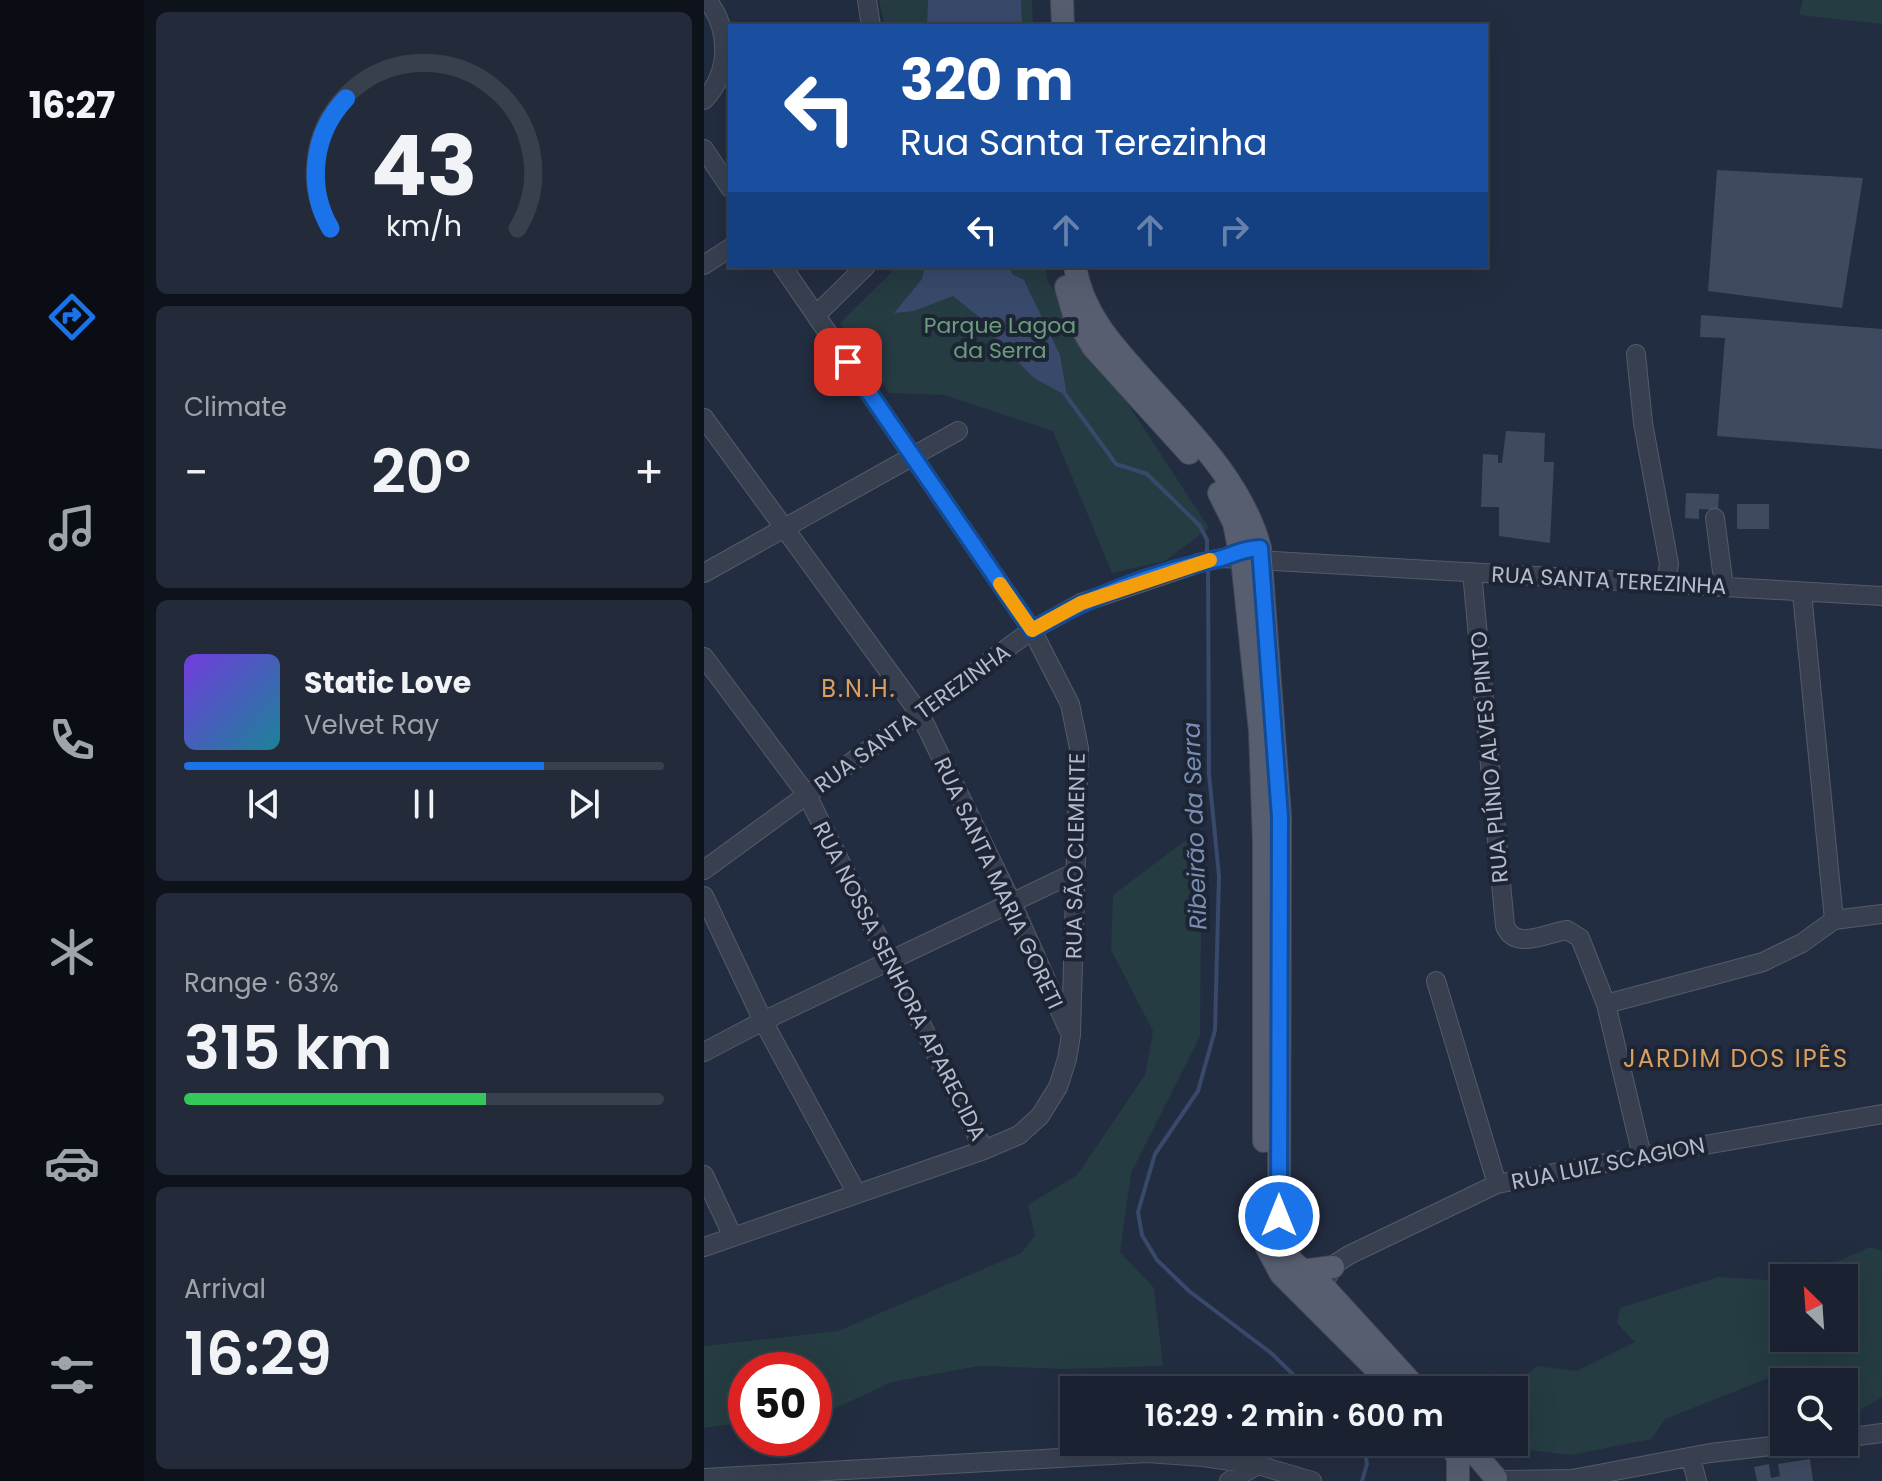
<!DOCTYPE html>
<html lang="en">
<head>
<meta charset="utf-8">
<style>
  :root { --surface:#1a2231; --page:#232a39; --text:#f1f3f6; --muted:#9fa4ab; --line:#383f4d; --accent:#1a73e8 }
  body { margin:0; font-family:Poppins,sans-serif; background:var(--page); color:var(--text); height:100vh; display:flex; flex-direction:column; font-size:30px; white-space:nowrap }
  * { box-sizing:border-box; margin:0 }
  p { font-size:26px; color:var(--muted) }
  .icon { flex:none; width:44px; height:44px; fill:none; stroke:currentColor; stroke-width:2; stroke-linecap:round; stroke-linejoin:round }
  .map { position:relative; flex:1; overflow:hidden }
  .drawer { display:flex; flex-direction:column; gap:12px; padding:12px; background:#0e131b; width:560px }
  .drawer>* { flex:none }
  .top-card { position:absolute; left:24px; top:24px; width:760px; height:244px; border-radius:0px; box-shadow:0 8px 32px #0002,0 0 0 2px var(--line); background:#1a4fa0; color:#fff; overflow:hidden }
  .needle { width:52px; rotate:335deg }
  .controls { position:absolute; left:1066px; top:1264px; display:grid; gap:16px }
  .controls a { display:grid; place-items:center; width:88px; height:88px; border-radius:0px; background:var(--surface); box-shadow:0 8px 32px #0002,0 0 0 2px var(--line); font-size:40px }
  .speed { position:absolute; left:24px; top:1352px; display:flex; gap:16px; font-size:40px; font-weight:700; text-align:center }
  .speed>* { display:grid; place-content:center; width:104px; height:104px; border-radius:50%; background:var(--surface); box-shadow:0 8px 32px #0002,0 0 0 2px var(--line); line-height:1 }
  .speed .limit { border:12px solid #d22; background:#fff; color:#111 }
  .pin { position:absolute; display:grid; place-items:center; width:68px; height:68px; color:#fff; margin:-34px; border-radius:16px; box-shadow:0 4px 12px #0006 }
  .me { position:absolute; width:88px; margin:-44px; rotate:0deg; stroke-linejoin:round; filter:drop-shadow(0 0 6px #0008) }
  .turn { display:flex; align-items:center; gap:28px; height:168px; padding:0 40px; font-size:36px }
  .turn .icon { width:104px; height:104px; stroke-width:2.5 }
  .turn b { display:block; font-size:56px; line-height:68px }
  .lanes { display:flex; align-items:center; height:76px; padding:0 40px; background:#0003; justify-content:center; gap:40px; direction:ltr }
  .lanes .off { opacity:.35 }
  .big { font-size:60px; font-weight:600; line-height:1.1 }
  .drawer .widget { flex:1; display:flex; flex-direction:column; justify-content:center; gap:12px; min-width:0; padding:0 28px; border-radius:12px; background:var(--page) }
  .drawer .dial { align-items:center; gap:0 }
  .dial svg { height:208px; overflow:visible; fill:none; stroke:var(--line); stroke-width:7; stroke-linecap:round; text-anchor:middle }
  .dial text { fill:var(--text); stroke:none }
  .song { display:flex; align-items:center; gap:24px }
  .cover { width:96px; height:96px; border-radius:12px; background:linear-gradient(135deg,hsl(260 70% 55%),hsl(190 70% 35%)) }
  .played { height:8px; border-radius:4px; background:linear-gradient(90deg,var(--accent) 75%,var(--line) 75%) }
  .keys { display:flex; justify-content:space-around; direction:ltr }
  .heat { display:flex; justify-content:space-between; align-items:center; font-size:44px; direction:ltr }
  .charge { height:12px; border-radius:6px; background:linear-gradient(90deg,#34c759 63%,var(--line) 0) }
  .trip { position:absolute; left:356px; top:1376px; width:468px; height:80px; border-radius:0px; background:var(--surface); box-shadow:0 8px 32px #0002,0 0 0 2px var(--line); font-weight:600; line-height:80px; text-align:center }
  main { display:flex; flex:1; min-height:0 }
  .tabs { display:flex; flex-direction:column; width:144px; justify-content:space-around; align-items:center; background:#0a0e14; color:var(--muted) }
  .tabs .icon { width:56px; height:56px }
  .tabs .selected { color:var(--accent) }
  .tabs b { font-size:36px; color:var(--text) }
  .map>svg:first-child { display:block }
  .green { fill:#253c42 }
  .water { fill:#38496b }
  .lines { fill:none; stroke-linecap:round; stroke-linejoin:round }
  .stream { stroke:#38496b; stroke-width:4 }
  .building { fill:#3f4a61 }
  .minor-casing { stroke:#535b6b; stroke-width:20 }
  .major-casing { stroke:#414959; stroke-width:24 }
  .minor { stroke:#384050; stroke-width:18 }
  .major { stroke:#565e70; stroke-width:22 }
  .route-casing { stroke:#114b97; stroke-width:20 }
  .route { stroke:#1a73e8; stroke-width:14 }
  .slow { stroke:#f59e0b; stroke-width:14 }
  .labels { text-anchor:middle; stroke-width:8; stroke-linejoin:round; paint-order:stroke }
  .park-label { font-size:22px; fill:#6a9d7a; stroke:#1d2535 }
  .street-label { font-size:22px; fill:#b4bbcb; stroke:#1d2535 }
  .neighbourhood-label { font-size:24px; letter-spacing:2px; fill:#dba05f; stroke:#1d2535 }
  .water-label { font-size:24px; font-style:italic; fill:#7a8eb4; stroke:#1d2535 }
</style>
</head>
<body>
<main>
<nav class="tabs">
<b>16:27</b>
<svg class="icon selected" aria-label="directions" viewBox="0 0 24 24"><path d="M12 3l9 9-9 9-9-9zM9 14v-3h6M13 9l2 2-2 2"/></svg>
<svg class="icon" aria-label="music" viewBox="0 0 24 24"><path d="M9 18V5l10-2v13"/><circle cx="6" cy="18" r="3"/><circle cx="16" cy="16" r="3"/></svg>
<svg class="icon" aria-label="phone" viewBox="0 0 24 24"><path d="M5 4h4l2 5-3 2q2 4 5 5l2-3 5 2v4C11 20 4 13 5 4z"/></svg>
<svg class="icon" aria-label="climate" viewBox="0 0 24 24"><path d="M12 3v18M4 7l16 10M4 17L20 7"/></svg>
<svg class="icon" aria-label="car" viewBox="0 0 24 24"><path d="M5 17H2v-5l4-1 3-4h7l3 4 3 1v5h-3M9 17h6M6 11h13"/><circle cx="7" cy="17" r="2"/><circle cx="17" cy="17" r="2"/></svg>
<svg class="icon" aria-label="filters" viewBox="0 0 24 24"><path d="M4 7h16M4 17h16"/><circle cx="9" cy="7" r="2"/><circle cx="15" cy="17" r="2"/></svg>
</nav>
<section class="drawer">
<div class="widget dial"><svg viewBox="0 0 100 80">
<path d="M14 69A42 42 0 1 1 86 69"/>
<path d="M14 69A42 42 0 0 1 20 19" stroke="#1a73e8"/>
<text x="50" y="56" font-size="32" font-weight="700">43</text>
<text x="50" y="72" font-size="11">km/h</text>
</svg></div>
<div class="widget"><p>Climate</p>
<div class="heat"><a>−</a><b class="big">20°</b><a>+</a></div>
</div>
<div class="widget">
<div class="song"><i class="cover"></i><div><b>Static Love</b><p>Velvet Ray</p></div></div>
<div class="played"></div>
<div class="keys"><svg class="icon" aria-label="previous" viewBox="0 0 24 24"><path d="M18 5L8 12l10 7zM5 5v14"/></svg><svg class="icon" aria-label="pause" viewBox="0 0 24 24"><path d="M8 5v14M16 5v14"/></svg><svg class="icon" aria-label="next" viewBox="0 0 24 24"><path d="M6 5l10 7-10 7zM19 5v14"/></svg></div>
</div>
<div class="widget"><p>Range · 63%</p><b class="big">315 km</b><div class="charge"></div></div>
<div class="widget"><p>Arrival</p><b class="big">16:29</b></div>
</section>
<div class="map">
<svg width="1178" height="1481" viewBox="0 0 1178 1481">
  <rect width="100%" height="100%" fill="#232d41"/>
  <path class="green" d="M175,0H328L329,26H181Z
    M1099,0H1178V24L1095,15Z
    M189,266H342L343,280L505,528L461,561L408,573L349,431L240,395L185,393L136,323L187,273Z
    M498,828L496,1036L427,1173L416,1252L450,1288L459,1366L363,1369L275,1366L188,1382L110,1418V1370H42V1422L0,1428V1346L134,1331L317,1253L331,1236L324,1205L373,1175L441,1075L449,1031L407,950L409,895Z
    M1166,1247L1178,1251V1397L1141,1419L1140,1382H1104L1090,1368L961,1419L947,1439L867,1455L807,1448L803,1442H810V1390H806L833,1366L873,1371L931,1342L913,1323L916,1308L1014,1277L1080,1281V1338H1140V1278H1096Z"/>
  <path class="water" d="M224,0H317L318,26H223Z
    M221,266H306L308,274L320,280L356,355L363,396L330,378L296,344L275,317L249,296L210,311L190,313L218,279Z"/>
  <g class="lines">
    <path class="stream" d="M361,394L412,464L443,474L496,526L503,540V554
      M504,566L505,774L515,876L511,1030L494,1091L451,1154L434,1212L438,1235L453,1260L485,1291L567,1353L605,1390
      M658,1481L663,1464L659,1442"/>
  </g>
  <path class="building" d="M1013,170L1159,178L1138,308L1004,291Z
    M997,315L1178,329V449L1013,436L1021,338L996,337Z
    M802,431L841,433L840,462H850L846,543L795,536V507H777L779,454L794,455V463H798Z
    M982,493L1015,494L1014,510L995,509V519L981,518Z
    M1033,504H1065V529H1033Z
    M1106,1459L1109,1481H1053L1050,1467L1065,1464L1067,1478L1076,1476L1074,1464Z"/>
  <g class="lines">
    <defs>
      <path id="minor" d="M163,0L167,26
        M0,100C27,72 26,29 3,0
        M0,149L26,188
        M0,265L26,248
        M112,315L162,266
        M932,354L939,423L965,564L962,584
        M0,418L216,714L308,903L364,1029
        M1011,518L1020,587
        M768,572L801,926C811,951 842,933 863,930L876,938L902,1004L938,1156
        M0,573L254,431
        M1098,593L1130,920
        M0,657L103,795L280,1150
        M0,870L328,630L377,603L495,563L518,558L1178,596
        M0,896L59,1021L153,1194
        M732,981L793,1184
        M902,1004L1059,962L1098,943L1130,920L1178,914
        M0,1052L59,1021L370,873
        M0,1175L29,1237
        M0,1247L280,1150L315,1135L336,1116L354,1087L363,1059L367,1035L375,748L366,704L328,630L78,266
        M622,1279L631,1264L645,1255L793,1184L938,1156L1178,1114
        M1140,1438L1178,1433
        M987,1458L993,1481
        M0,1478L443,1453L499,1457L554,1465L608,1481
        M800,1480L868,1479L1006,1453L1103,1442
        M525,1481L554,1465"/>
      <path id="major" d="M358,0L359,26
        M371,266C378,312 408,345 439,379C483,428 539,482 556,548L576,817L575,1229L583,1254L591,1264L619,1286L714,1390
        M362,287L370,315L389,347L485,453
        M515,493L530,523L539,568L556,731L560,843V1141
        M560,1200V1233L563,1248L577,1274L693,1390
        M598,1271L629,1267
        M745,1442L754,1458V1481
        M761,1442L792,1478"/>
    </defs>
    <use href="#minor" class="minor-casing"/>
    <use href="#major" class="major-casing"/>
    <use href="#minor" class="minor"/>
    <use href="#major" class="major"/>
  </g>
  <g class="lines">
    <defs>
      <path id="route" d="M144,362L328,630C382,598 452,571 514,559C530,555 536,549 556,548L576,817L575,1216"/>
    </defs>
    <use href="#route" class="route-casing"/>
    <use href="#route" class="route"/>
    <path class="slow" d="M296,584L328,630L377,603L506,560"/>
  </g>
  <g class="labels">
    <g class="park-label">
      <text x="296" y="333">Parque Lagoa<tspan x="296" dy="25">da Serra</tspan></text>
    </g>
    <g class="street-label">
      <text transform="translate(905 580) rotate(3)" y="8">RUA SANTA TEREZINHA</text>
      <text transform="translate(208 718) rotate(-36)" y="8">RUA SANTA TEREZINHA</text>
      <text transform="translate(785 757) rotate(-95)" y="8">RUA PLÍNIO ALVES PINTO</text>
      <text transform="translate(371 856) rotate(-89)" y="8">RUA SÃO CLEMENTE</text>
      <text transform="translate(295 883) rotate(65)" y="8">RUA SANTA MARIA GORETI</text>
      <text transform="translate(196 981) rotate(63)" y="8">RUA NOSSA SENHORA APARECIDA</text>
      <text transform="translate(904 1163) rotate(-11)" y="8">RUA LUIZ SCAGION</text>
    </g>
    <g class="neighbourhood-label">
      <text x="155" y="697">B.N.H.</text>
      <text x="1032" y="1067">JARDIM DOS IPÊS</text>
    </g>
    <g class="water-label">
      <text transform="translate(491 826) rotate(-92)" y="8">Ribeirão da Serra</text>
    </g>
  </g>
</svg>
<div class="controls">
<a><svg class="needle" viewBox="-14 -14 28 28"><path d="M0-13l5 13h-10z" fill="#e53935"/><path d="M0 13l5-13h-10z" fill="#9fa4ab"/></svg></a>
<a><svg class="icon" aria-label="search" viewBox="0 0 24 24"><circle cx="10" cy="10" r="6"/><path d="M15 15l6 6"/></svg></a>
</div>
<div class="speed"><div class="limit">50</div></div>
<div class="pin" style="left:144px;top:362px;background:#d93025"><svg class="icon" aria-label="arrive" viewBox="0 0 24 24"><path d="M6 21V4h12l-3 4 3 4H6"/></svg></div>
<svg class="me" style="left:575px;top:1216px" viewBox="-20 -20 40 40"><circle r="17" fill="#1a73e8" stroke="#fff" stroke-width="3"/><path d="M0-11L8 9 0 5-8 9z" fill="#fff"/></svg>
<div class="trip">16:29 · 2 min · 600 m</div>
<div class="top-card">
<div class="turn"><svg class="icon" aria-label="left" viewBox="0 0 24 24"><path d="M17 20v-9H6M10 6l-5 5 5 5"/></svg><div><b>320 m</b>Rua Santa Terezinha</div></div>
<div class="lanes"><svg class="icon" aria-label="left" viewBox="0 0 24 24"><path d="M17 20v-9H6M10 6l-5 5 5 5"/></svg><svg class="icon off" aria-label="ahead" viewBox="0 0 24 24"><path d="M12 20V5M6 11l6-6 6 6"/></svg><svg class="icon off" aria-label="ahead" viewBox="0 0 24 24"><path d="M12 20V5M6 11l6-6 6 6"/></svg><svg class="icon off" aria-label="right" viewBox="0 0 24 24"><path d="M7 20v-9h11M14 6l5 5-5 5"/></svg></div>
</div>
</div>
</main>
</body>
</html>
